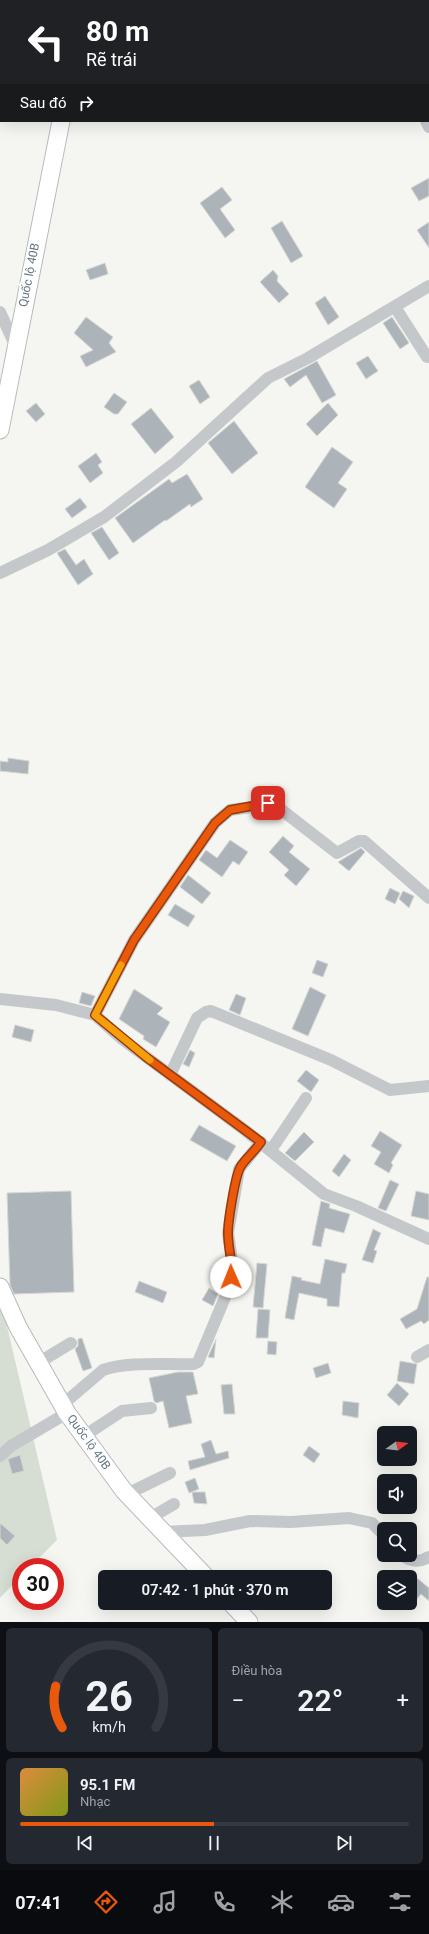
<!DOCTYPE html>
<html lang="vi">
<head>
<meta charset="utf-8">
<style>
  :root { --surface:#171b24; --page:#242831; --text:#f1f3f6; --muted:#9ea1a6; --line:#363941; --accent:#ea580c }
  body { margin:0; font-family:Roboto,sans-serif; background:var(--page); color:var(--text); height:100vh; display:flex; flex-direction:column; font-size:15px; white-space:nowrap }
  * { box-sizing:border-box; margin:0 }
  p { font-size:13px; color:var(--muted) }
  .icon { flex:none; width:22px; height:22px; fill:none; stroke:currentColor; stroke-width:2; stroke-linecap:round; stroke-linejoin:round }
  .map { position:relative; height:1622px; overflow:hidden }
  .panel { display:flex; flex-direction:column; gap:6px; padding:6px; background:#0d0f14; flex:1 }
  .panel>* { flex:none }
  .hud { position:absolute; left:0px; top:0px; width:429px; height:122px; box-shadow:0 4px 16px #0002; background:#202124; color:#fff; overflow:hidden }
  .needle { width:26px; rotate:76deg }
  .buttons { position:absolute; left:377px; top:1426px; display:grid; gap:8px }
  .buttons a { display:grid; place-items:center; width:40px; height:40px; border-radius:6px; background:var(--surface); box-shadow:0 4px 16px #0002; font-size:20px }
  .speed { position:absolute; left:12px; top:1558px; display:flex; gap:8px; font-size:20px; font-weight:700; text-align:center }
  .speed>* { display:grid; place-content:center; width:52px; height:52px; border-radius:50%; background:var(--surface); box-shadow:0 4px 16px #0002; line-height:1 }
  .speed .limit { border:6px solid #d22; background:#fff; color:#111 }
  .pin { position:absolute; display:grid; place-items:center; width:34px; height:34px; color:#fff; margin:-17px; border-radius:8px; box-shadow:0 2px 6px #0006 }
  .me { position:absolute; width:44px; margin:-22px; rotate:359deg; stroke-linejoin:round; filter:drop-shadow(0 0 3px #0008) }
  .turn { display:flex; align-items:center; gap:14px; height:84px; padding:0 20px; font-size:18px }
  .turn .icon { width:52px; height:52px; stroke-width:2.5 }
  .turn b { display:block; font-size:28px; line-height:34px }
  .then { display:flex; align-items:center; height:38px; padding:0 20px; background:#0003; gap:8px; font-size:15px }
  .big { font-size:30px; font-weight:600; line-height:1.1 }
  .panel .tile { flex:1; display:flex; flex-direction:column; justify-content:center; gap:6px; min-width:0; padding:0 14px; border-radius:6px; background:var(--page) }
  .panel .dial { align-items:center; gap:0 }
  .dial svg { height:104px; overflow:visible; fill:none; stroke:var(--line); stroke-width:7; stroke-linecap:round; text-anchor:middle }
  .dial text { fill:var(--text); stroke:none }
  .song { display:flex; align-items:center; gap:12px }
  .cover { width:48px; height:48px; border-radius:6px; background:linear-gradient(135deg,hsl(30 70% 55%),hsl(70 70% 35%)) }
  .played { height:4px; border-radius:2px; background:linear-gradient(90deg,var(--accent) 50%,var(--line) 50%) }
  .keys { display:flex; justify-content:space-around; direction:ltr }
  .heat { display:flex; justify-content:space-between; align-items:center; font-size:22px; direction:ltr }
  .panel .tiles { flex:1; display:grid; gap:6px; grid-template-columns:1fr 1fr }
  .tile:last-child { grid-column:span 2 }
  .trip { position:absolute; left:98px; top:1570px; width:234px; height:40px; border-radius:6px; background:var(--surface); box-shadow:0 4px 16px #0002; font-weight:600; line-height:40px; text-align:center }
  .tabs { display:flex; height:64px; justify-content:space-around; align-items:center; background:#090b0e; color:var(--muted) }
  .tabs .icon { width:28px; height:28px }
  .tabs .current { color:var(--accent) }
  .tabs b { font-size:18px; color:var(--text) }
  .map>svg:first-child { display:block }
  .green { fill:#d6ddd2 }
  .building { fill:#acb4b9; stroke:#d6d6d4 }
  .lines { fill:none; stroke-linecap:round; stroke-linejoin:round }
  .highway-casing { stroke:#b7babd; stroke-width:19 }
  .minor { stroke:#c5c8cb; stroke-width:12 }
  .highway { stroke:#fff; stroke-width:17 }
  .route-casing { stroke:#983908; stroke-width:10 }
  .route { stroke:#ea580c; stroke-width:7 }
  .slow { stroke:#f59e0b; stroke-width:7 }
  .labels { text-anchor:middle; stroke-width:4; stroke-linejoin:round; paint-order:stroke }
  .street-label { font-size:12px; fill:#637584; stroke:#fff }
</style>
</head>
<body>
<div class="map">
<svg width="429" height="1622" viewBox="0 0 429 1622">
  <rect width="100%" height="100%" fill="#f5f5f1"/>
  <path class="green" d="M0,1296L57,1540L30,1567H21V1576L0,1598Z"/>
  <path class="building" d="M429,178V196L419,201L411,188Z
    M222,187L232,200L220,209L235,230L225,238L200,203Z
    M282,221L303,256L291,263L271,228Z
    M429,222V248L417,230Z
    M105,263L108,274L90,280L86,270Z
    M273,270L278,276L277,281L289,294L279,303L260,282Z
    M325,296L339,317L328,325L315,303Z
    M86,317L113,337L109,343L116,352L86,367L80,356L93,350L74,333Z
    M392,317L409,343L400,349L383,323Z
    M368,356L378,371L366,379L356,363Z
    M317,361L336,395L322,403L306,375L290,387L284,379Z
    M199,380L210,397L200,404L189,386Z
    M114,393L127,402L118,414H114L104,407Z
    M36,403L45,414L36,422L26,411Z
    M328,403L338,415L317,436L306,424Z
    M151,408L174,437L155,454L131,424Z
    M234,421L258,453L232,474L208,443Z
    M332,447L353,462L338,483L347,489L334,508L305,487Z
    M96,453L102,462L98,465L103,473L90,483L78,466Z
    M187,474L203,499L191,507L190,504L166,521L165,520L133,543L115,518L169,479L172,483Z
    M80,498L87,507L72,518L65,509Z
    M102,527L119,553L109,560L91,533Z
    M65,549L76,565L84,559L93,574L78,585L57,553Z
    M8,758L29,761L28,774L0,771V761L8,762Z
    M283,836L294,846L289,852L310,869L296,886L284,875L289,870L269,852Z
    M230,840L248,852L239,865L233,861L222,877L199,860L206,850L217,858Z
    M361,848L365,852L349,871L338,862Z
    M188,875L211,893L202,904L180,887Z
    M390,888L400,893L395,904L385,899Z
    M403,891L414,896L409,908L399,899Z
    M175,904L195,916L188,927L168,915Z
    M317,960L328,964L323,977L312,973Z
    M310,987L326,995L308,1036L292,1029Z
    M134,989L163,1008L157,1014L170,1022L156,1047L143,1039L144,1036L119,1019Z
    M82,992L95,996L91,1006L79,1003Z
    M236,994L246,998L240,1015L229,1010Z
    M15,1025L34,1030L31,1042L12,1037Z
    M190,1050L195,1053L189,1067L183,1064Z
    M306,1070L319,1080L311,1092L297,1081Z
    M199,1125L236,1146L227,1161L190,1140Z
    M380,1131L402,1145L391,1163L393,1165L389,1173L374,1164L381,1152L371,1146Z
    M304,1132L314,1142L295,1161L285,1153Z
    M344,1154L351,1160L339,1177L332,1171Z
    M390,1180L399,1184L386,1211L378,1208Z
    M71,1191L74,1292L14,1294L10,1285L7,1193Z
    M416,1191L429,1194V1220L411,1216Z
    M321,1201L330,1204L329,1208L350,1214L344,1233L325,1228L321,1247L312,1245Z
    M373,1229L381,1233L374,1250L377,1251L373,1263L362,1260Z
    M325,1259L347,1264L345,1273H342L339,1307L327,1306V1299L299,1293L294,1320L285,1318L292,1276L302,1278L301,1280L320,1284Z
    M257,1263L267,1264L263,1308L253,1307Z
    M427,1277H429V1320L424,1324L421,1321L406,1329L400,1319L417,1309Z
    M139,1281L167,1292L163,1303L135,1292Z
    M209,1288L218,1294L213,1306L202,1300Z
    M258,1309L270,1310L268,1338H256Z
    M82,1338L92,1368L83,1371L75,1349L78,1346V1339Z
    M216,1339L214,1358L208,1357Z
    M268,1341L277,1342L276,1355L267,1354Z
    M400,1361L417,1364L414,1384L397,1381Z
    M328,1363L331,1373L316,1378L313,1368Z
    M178,1372H193L198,1394L186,1396L192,1423L169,1428L163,1401L156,1403L154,1401L149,1378Z
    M397,1383L409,1394L399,1406L387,1395Z
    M232,1384L235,1414H224L221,1385Z
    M343,1401L359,1403L358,1418L342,1415Z
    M211,1440L216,1454L228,1451L229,1458L190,1470L188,1461L205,1457L201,1444Z
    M309,1446L320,1454L314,1463L303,1455Z
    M20,1455L24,1471L12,1474L8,1459Z
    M195,1478L199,1489L189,1493L185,1482Z
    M192,1492H205L207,1504L194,1503Z
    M0,1523L15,1536L7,1545L0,1538Z
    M417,1578L429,1588V1601L421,1594L410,1607V1586Z"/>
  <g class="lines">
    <defs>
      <path id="highway" d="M84,1V0
        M0,430L61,121
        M0,1287L18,1327L67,1413L124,1491L206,1577
        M231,1603L249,1622"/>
    </defs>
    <use href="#highway" class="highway-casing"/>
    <path class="minor" d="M357,0L358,1
      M426,121L429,127
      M395,307L427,357
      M0,312L15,345
      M0,573L48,550L104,517L176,462L268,378L308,358L429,286
      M0,999L56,1005L95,1015L122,1039L246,1131L324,1194L356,1206L429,1239
      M95,1015L134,940L215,823L230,810L274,804L337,853L359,841H364L429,898
      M170,1075L197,1018L206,1012L211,1011L331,1060L390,1090L429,1086
      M271,1150L306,1098
      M417,1357L429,1350
      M38,1363L71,1343
      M62,1405L103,1370C129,1361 166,1365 194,1364L198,1362L226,1295L231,1277L232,1261L228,1233L239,1169L261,1142
      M84,1436L122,1411L151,1408
      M0,1456L11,1446L67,1413
      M127,1494L170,1473
      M150,1518L174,1504
      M163,1532L205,1530L250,1521L291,1522L349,1518L372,1523L384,1535
      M402,1555C411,1562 419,1563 429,1557"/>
    <use href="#highway" class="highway"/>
  </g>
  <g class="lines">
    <defs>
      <path id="route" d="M231,1277C233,1262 228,1248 228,1233C228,1222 235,1175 241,1166C246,1158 255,1151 261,1142L146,1057L95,1015L134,940L215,823L230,810L268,803"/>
    </defs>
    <use href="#route" class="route-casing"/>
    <use href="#route" class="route"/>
    <path class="slow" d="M121,965L95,1015L150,1060"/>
  </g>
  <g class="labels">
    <g class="street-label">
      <text transform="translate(29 275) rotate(-79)" y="4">Quốc lộ 40B</text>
      <text transform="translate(89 1442) rotate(54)" y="4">Quốc lộ 40B</text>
    </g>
  </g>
</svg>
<div class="buttons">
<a><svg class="needle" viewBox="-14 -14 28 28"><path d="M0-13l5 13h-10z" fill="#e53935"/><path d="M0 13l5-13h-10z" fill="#9ea1a6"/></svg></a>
<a><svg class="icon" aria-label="sound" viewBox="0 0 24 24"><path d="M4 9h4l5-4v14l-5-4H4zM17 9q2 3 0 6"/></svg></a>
<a><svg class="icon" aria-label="search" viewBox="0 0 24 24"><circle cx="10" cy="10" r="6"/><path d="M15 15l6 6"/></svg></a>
<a><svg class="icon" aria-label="layers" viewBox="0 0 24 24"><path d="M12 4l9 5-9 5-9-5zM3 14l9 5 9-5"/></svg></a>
</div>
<div class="speed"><div class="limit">30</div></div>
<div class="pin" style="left:268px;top:803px;background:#d93025"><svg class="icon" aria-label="arrive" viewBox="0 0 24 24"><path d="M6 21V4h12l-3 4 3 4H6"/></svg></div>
<svg class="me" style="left:231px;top:1277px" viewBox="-20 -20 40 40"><circle r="19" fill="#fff"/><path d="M0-13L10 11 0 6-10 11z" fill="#ea580c"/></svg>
<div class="trip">07:42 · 1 phút · 370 m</div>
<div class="hud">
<div class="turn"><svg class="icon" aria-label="left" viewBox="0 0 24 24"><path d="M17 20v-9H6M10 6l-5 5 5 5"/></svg><div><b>80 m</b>Rẽ trái</div></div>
<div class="then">Sau đó<svg class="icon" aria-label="right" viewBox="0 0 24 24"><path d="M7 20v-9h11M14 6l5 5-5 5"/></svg></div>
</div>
</div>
<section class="panel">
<div class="tiles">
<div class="tile dial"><svg viewBox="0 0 100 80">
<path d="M14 69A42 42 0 1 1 86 69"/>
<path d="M14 69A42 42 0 0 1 9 37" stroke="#ea580c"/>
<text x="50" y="56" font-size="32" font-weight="700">26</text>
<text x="50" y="72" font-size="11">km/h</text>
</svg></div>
<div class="tile"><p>Điều hòa</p>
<div class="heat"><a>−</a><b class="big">22°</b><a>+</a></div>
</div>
<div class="tile">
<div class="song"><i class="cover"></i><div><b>95.1 FM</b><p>Nhạc</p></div></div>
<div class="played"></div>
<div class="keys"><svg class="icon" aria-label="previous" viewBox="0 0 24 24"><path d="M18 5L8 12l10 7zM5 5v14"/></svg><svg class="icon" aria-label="pause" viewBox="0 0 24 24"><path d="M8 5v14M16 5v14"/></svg><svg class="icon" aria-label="next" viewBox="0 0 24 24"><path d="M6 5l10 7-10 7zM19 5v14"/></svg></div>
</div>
</div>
</section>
<nav class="tabs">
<b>07:41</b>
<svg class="icon current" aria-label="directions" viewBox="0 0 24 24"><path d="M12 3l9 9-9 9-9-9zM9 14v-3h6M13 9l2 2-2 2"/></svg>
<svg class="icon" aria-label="music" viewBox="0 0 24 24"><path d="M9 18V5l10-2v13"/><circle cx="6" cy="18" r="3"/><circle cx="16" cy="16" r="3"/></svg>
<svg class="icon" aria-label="phone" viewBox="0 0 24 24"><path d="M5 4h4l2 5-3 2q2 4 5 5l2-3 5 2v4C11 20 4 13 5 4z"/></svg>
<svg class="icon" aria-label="climate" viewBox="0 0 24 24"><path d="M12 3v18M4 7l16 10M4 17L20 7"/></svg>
<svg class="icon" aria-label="car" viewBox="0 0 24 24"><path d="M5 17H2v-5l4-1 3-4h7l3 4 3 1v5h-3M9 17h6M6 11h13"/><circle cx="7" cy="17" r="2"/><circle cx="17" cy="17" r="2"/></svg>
<svg class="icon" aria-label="filters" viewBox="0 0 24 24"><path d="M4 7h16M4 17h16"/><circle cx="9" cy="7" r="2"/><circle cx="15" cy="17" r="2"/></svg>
</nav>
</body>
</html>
